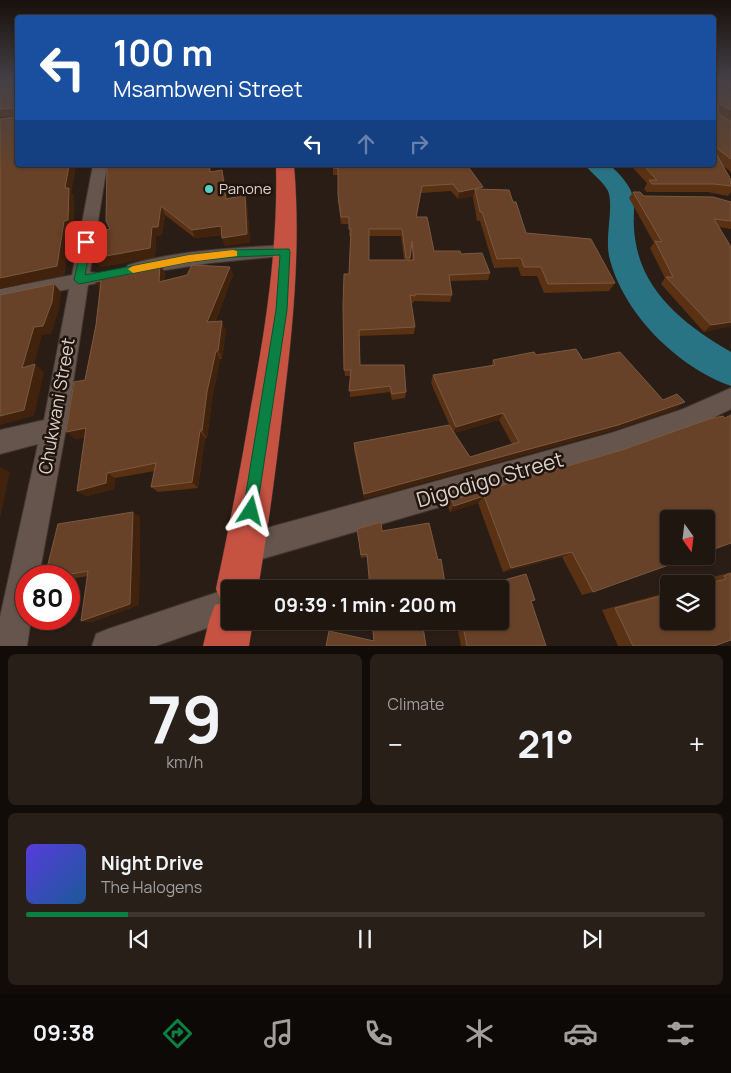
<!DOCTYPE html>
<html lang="en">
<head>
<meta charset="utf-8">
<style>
  :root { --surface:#201610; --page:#281f19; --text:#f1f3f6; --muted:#a29f9f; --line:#3d3530; --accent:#0b8043 }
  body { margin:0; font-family:Manrope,sans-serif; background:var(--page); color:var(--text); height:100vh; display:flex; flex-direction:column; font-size:19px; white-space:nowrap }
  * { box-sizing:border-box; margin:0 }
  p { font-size:16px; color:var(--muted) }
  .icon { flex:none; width:28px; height:28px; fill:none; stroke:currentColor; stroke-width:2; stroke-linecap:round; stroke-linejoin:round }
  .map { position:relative; height:646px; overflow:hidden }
  .side { display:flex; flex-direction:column; gap:8px; padding:8px; background:#120c09; flex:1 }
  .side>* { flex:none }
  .banner { position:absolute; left:15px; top:15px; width:701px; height:152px; border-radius:5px; box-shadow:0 1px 4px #0004,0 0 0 1px var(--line); background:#1a4fa0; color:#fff; overflow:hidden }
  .needle { width:32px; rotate:166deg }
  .tools { position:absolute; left:660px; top:510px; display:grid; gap:10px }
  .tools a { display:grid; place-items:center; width:55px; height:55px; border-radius:5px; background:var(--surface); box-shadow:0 1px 4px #0004,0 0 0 1px var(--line); font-size:25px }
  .speed { position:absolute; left:15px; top:565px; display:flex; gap:10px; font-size:25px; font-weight:700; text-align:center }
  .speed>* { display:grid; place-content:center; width:65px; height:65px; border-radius:50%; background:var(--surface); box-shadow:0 1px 4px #0004,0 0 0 1px var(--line); line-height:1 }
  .speed .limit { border:8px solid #d22; background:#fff; color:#111 }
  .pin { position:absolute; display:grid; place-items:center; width:42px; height:42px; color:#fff; margin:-21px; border-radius:10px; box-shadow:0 2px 8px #0006 }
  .me { position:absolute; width:55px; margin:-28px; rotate:9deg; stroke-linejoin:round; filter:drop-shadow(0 0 4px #0008) }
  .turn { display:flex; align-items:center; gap:18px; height:105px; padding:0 15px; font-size:22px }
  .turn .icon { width:65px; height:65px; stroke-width:2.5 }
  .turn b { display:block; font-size:35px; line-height:42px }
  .lanes { display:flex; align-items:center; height:48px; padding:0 15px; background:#0003; justify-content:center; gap:25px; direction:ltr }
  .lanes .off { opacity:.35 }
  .big { font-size:38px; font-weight:700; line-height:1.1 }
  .side .card { flex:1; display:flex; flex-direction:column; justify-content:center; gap:8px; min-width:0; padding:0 18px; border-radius:8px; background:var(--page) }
  .side .dial { align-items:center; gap:0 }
  .dial b { font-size:65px; line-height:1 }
  .song { display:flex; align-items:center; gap:15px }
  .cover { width:60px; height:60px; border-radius:8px; background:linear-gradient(135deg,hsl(250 70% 55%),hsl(210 70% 35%)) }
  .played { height:5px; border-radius:2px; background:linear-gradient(90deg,var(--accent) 15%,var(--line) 15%) }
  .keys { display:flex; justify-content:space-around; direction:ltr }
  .heat { display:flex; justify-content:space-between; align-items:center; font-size:28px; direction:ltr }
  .side .tiles { flex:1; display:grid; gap:8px; grid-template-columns:1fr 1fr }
  .card:last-child { grid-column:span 2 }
  .trip { position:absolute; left:221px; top:580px; width:288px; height:50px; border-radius:5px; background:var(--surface); box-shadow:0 1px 4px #0004,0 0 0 1px var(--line); font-weight:700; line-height:50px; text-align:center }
  .dock { display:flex; height:80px; justify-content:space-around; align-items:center; background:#0d0906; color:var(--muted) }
  .dock .icon { width:35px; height:35px }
  .dock .current { color:var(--accent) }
  .dock b { font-size:22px; color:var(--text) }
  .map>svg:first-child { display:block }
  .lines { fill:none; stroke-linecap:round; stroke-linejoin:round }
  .river { fill:#287485; fill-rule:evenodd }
  .minor-casing { stroke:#423733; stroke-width:2 }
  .trunk-casing { stroke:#423733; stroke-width:1 }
  .minor { fill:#65554c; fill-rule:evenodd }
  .trunk { fill:#c65242; fill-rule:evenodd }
  .wall { fill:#5b3114; fill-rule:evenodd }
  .shaded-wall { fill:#41220c }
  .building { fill:#684228; stroke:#7a5941; fill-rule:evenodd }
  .route { fill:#0b8043; stroke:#07532c }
  .slow { fill:#f59e0b }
  .poi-dot { fill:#56cec4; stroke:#20140c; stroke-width:2 }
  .labels { text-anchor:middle; stroke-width:5; stroke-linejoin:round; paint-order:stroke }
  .far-poi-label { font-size:15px; fill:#dad1cc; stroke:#20140c; text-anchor:start }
  .street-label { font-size:18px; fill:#dad1cc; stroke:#20140c }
  .near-street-label { font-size:21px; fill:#dad1cc; stroke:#20140c }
</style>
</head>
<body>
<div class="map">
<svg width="731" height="646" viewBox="0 0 731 646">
  <rect width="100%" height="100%" fill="#2a1d15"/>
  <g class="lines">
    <path class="river" d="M585,165H610C647,200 628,203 636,244C645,295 688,327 731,352V386C677,367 622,312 609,256C605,236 614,205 608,191C603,181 592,174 585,165Z"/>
    <defs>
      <path id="minor" d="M93,165H107L90,272L97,273L100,278L97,283L88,285L66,429L39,576H26V619H31L27,646H0V617L38,444L0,454V430L44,420L69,289L0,303V289L72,275Z
        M286,245L292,247L295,251L292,255L210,263L134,275L128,273L125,269L128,265C178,250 234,248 286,245Z
        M731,388V409L696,426L611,457L245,564L235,559L230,549L235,539L245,534L611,433L683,409Z
        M230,588V620L156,646H92L96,634L108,629Z"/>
      <path id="trunk" d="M276,165H294C301,247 293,327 283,408C276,468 268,529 258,589H230V621H253L249,646H203L209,621L215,605L222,603L216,589C229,528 241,467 251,406C266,326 278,247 276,165Z"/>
    </defs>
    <use href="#minor" class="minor-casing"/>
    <use href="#trunk" class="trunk-casing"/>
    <use href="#minor" class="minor"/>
    <use href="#trunk" class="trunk"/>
  </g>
  <path class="wall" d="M0,81H18V165H76L71,192L74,196V229L70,230L64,275L0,289V119L14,117V116L0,117Z
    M714,81H731V120L718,114L731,121V172L722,165L731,180V192L728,196L708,192H647L644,189L647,183L630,165H714Z
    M210,165L211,172L225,179L227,199L245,195L247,203L250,242L225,246L221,235L195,238L165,215L162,235L156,236L155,257L101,267L95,258L110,229Z
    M333,165H467L482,189L513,202L526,233L615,283L609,291L544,293L537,276H521L518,267L494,268L480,221H477L473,198V196L458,199L451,191L421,193L417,217L434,251L461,254L490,273L488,280L450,281L452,295L450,302L414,301V303L411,302L415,327L414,334L359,336L360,365L406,392L405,398L392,400L390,392L350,397V376H345L344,370L351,236H349V224H341L338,202V175H333ZM369,236H401L404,260H369ZM412,249V260H410Z
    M633,192L644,196L731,202V229L719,227L731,247V326L704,332L661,284L665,278L650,248L654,243L629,198Z
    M230,267L233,275L215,322L226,330L222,359H220L212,399L207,438H205L198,488L158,492L151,487L155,471L115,478L114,489L87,496L77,491L85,437L75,439L85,380L96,325L100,289L95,282L165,273L164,281Z
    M536,355L583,360L663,400L676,409L610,431L364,499L354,450V443L452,431L431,383L433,375L491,366L493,360ZM499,420L512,444L470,457L454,433Z
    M622,450L593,592L582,595L562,557L503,572L478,503L450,512L448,507L452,500Z
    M140,516L139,605L92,622L81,621L88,576L69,579V576H45Z
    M357,529L382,531L367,557L361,558Z
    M731,572V640L714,646H618L602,610L669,592V621L706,584H701L708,582L706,579Z
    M531,601L546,646H461L456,621H500Z"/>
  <path class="shaded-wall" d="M69,165H76L71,192L74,196V229L70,230L64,275L0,289V278L65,188Z
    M222,170L225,179L229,207L226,199Z
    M483,187L481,194L475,189L473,196L458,199L459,192Z
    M245,195L247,203L250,242L225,246L222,238Z
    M161,206L165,215L162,235L156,236L155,257L101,267L95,258L152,227Z
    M221,226L224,234L195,238L192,230Z
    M160,264L165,273L164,291L159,282Z
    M230,267L233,275L211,331L207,322Z
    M101,281V290L95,282Z
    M54,284L61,292L59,310L51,334L42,335L31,376L22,368L34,327Z
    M222,321L226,330L222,359L218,351Z
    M731,322V326L704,332L711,325Z
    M216,351L220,359L212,399L207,438L202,431L207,392Z
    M35,364L44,372L34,416L0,425V416Z
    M685,402L676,409L610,431L364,499V494Z
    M503,413L499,420L453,433L456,427Z
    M86,428L95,435L75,439L66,432Z
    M200,431L205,438L198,488L192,482Z
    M0,467L10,472L0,519Z
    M107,473L115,478L114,489L87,496L77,491Z
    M484,496L478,503L450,512L454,506Z
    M133,512L140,516L139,605L92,622L81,621Z
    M572,552L562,557L503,572L511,568Z"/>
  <path class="building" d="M0,81H18V165H69L65,188H69L68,220L64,221L57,266L0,278V119L14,117V108L0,109Z
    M714,81H731V110L718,103V114L731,121V159L714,146Z
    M714,150L731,180V186L714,184H652L649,180H657L643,165H714Z
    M107,165H209L210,172L222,170L226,199L245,195L247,234L222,238L221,226L192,230L161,206L158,227H152L150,248L95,258L97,232L110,229L106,221Z
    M333,165H467L483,187L459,192L453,184L422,186L416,217H427L434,251H460L461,254L482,253L490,273L449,275L452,295L415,294V296L410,295L415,327L359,330L360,365H404L406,392L392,394L390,386L349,391L351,370H344L343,307L344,274H349L351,229H349V217H341L338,195V168H333ZM369,229H402L406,258H410L412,241L414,260H369Z
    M475,189L509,190L513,202H516L526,233L591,239L615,283L548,284L541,267H524L521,258L497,259L482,212H480Z
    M633,192H640L644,196L713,197L731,202V221L714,219L731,247V322L711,325L666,277H673L655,241L662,242Z
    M153,264H160L159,282L187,275L192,265L230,267L207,322L222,321L218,351H216L207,392L202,431H200L192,482L151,487L156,463L107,473L106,483L77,491L86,428L66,432L74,382L85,380L96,325L101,281L95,282V276Z
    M54,284L52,302L43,326L34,327L22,368L35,364L24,410L0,416V295Z
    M576,349L583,360L620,352L663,400L677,394L685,402L618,425L364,494L354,443L449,425L470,457L519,442L503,413L456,427L433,375L495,365L493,360L534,352L536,355Z
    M731,415V543L706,552V519H669V556H694L593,592L572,552L511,568L484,496L454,506L452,500L622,450L709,419L723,416L725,418Z
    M133,512L130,604L81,621L88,571L59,576H45L58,524Z
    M381,522L382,531L429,523L438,560L441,559L446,589H370L367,554L361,555L357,529Z
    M731,573V640L714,646H633L615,608L669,594V621H706V584L726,579L724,576Z
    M526,574L535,600L531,601L546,646H467L462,621H500V589H472Z
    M372,621H422L426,646H326L329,631L374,641Z"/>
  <linearGradient id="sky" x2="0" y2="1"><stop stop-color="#17100c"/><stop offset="0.47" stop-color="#444046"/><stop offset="1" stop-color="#444046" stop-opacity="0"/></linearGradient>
  <rect width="731" height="171" fill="url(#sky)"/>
  <path class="route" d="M83,239H86L91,242L85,275L189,255L234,250L289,249L290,252L287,310L256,516L251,518L245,516L243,511L276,310L280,255L234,257L189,262L79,284L74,280Z"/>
  <path class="slow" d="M233,250L237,251V256L189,262L133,273L128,269L133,266L189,255Z"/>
  <circle class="poi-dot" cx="209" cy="189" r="5"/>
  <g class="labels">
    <g class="far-poi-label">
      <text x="219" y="194">Panone</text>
    </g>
    <g class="street-label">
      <text transform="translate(57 406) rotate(-80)" y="6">Chukwani Street</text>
    </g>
    <g class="near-street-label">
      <text transform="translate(490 480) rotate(-16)" y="7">Digodigo Street</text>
    </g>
  </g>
</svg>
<div class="tools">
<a><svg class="needle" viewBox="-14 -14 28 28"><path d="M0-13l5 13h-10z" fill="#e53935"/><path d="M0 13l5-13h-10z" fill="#a29f9f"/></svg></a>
<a><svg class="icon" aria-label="layers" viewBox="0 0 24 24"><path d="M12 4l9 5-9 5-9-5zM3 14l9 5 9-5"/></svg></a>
</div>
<div class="speed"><div class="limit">80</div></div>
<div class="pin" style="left:86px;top:242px;background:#d93025"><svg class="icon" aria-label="arrive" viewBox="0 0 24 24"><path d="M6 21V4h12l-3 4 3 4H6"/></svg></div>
<svg class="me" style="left:251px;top:511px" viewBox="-20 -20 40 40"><path d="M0-17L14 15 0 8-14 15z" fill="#0b8043" stroke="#fff" stroke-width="4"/></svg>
<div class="trip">09:39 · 1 min · 200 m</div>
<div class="banner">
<div class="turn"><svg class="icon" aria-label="left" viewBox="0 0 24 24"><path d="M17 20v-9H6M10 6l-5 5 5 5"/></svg><div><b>100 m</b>Msambweni Street</div></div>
<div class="lanes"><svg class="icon" aria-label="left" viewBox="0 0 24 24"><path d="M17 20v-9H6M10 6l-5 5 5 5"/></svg><svg class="icon off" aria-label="ahead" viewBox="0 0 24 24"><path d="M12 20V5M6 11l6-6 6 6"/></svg><svg class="icon off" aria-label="right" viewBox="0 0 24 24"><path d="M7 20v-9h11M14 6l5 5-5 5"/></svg></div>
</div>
</div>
<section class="side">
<div class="tiles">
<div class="card dial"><b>79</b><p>km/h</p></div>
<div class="card"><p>Climate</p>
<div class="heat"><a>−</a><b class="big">21°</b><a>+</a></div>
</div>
<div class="card">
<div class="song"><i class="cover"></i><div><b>Night Drive</b><p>The Halogens</p></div></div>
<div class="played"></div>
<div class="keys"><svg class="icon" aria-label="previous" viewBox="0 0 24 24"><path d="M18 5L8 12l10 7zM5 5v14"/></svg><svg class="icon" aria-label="pause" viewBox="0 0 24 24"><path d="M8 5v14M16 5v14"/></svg><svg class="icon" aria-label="next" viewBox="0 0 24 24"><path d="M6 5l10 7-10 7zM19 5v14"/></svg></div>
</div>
</div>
</section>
<nav class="dock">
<b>09:38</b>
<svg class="icon current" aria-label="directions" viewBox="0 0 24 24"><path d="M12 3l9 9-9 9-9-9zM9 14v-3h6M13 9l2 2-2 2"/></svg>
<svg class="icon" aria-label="music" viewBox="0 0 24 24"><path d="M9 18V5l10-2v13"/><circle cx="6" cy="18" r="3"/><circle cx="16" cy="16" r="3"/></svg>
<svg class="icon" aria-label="phone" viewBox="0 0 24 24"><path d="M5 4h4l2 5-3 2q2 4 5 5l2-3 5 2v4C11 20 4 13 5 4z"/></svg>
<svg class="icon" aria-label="climate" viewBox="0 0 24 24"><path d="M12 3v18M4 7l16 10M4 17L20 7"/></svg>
<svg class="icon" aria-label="car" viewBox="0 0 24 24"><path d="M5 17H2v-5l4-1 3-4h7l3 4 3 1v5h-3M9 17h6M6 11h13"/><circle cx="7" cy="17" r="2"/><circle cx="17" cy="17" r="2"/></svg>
<svg class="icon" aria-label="filters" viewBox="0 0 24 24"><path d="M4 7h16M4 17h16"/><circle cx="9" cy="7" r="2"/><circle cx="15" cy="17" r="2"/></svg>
</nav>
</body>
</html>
